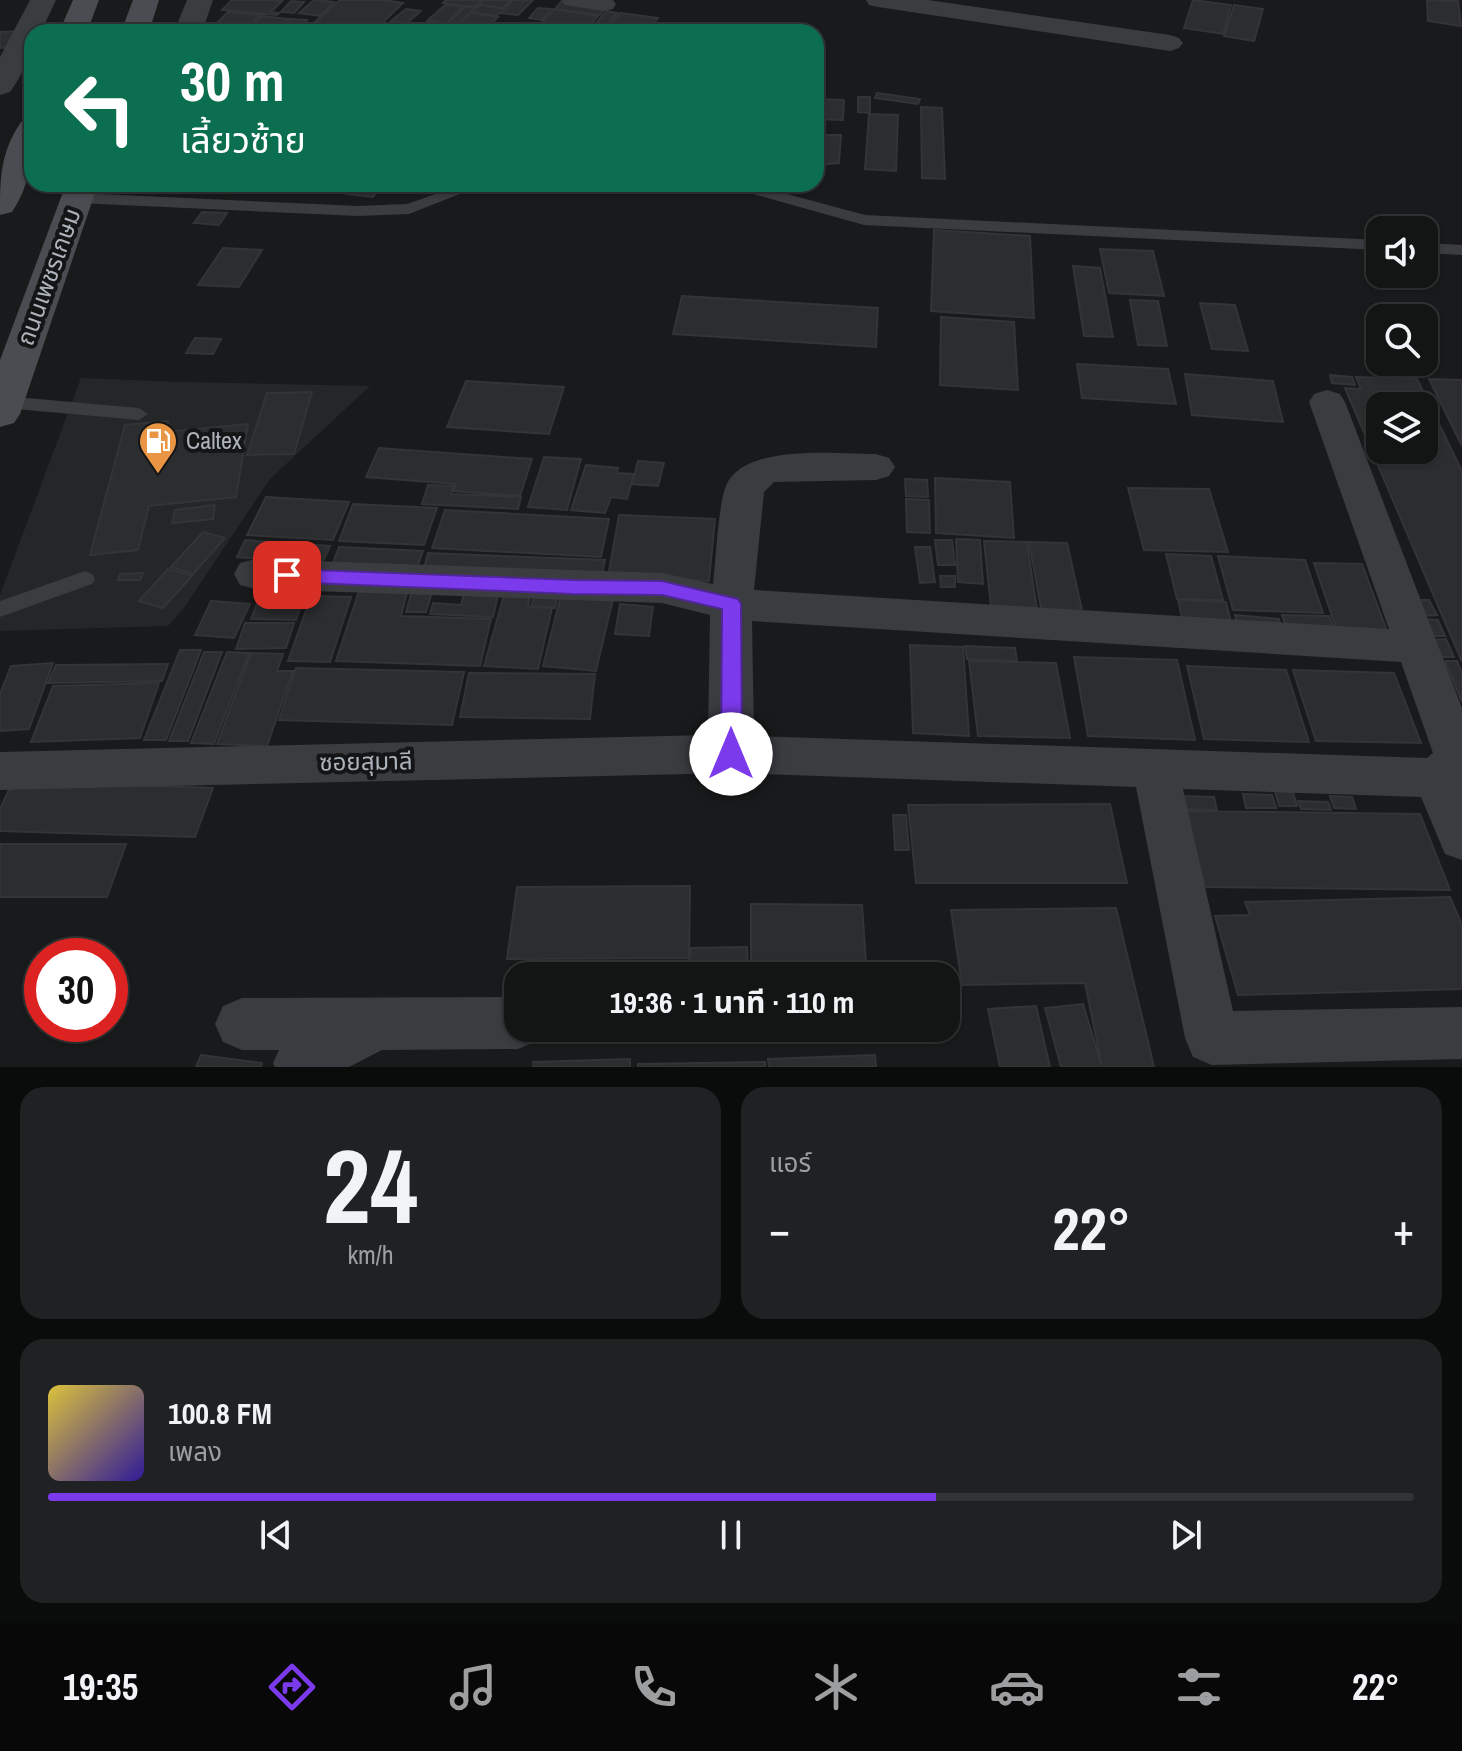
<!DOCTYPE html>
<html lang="th">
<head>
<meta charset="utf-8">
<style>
  :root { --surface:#131414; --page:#202122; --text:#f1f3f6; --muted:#9d9ea0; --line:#323334; --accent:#7c3aed }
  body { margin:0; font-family:"Archivo Narrow","Noto Sans Thai",sans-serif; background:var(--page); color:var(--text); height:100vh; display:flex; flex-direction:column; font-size:30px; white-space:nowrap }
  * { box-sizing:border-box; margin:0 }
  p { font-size:26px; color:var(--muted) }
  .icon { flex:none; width:44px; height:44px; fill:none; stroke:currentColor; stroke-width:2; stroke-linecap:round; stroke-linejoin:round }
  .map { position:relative; height:1067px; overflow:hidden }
  .details { display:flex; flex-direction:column; gap:20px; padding:20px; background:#0a0b0b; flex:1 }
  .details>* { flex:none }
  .hud { position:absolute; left:24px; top:24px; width:800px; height:168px; border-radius:24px; box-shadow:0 2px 6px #0004,0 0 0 2px var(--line); background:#0b6e4f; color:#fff; overflow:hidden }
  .fabs { position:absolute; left:1366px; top:216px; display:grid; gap:16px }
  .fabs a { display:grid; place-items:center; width:72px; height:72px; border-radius:16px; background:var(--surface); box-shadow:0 2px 6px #0004,0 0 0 2px var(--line); font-size:40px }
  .speed { position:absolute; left:24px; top:938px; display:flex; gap:16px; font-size:40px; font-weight:700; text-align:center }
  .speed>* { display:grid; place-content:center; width:104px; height:104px; border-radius:50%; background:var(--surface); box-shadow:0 2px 6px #0004,0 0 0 2px var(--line); line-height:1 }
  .speed .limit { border:12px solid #d22; background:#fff; color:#111 }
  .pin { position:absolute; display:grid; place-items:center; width:68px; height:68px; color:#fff; margin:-34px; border-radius:16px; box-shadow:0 4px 12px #0006 }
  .me { position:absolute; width:88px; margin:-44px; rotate:0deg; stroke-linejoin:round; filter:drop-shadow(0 0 6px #0008) }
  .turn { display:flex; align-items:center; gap:28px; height:168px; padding:0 24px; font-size:36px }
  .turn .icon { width:104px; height:104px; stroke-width:2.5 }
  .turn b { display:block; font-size:56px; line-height:68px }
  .big { font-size:60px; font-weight:700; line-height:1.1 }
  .details .widget { flex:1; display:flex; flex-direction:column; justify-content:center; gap:12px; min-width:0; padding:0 28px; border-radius:24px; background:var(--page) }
  .details .dial { align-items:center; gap:0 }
  .dial b { font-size:104px; line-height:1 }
  .song { display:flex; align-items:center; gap:24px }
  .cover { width:96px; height:96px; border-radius:12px; background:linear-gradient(135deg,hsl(50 70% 55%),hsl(250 70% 35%)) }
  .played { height:8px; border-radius:4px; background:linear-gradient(90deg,var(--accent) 65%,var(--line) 65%) }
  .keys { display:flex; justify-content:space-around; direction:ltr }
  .heat { display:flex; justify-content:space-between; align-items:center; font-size:44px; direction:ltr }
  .details .tiles { flex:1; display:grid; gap:20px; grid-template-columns:1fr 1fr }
  .widget:last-child { grid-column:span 2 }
  .trip { position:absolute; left:504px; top:962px; width:456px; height:80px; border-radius:24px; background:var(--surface); box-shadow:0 2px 6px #0004,0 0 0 2px var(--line); font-weight:700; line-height:80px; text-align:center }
  .tab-bar { display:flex; height:128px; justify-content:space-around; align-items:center; background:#080808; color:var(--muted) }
  .tab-bar .icon { width:56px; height:56px }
  .tab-bar .selected { color:var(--accent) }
  .tab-bar b { font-size:36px; color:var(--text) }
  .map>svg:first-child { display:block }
  .built { fill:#252628 }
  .building { fill:#2c2d2f; stroke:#333437; stroke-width:2; fill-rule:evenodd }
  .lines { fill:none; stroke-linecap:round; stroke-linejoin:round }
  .service { fill:#3a3c40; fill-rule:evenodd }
  .minor { fill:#3a3c40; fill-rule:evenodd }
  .tertiary { fill:#3a3c40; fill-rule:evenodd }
  .secondary { fill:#494c50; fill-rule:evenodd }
  .route { fill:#7c3aed; stroke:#51269a; stroke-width:2 }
  .labels { text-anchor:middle; stroke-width:8; stroke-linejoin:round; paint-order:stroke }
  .street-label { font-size:24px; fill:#acb3ba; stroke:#141516 }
  .poi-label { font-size:24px; fill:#acb3ba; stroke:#141516; text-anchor:start }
</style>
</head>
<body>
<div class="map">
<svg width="1462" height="1067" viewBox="0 0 1462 1067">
  <rect width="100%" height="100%" fill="#191a1b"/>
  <path class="built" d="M81,378L182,382L370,386L270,479L184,608L168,626L0,631V595Z"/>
  <path class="building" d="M232,0H272L282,1L271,12L279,13L277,15L222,10Z
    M314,0H316L334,2L320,16L299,13Z
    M340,0H383L403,3L377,28L315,22Z
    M446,0H482L475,7L443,3Z
    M484,0H511L503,8L479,5Z
    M513,0H533L518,15L500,13Z
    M1193,0L1231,5L1223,34L1184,28Z
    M1427,0L1458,1L1461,26L1428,21Z
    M291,1L304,2L294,13L281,12Z
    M562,1L607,7L600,15L555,9Z
    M445,5L463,7L447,23L428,20Z
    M480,5L504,9L496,16L472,12Z
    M1234,5L1263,9L1254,41L1224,36Z
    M465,7L475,8L451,31L441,29Z
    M538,8L551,9L542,20L529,18Z
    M406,9L421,11L406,24L391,21Z
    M554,9L598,16L588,27L540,25Z
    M607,11L617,13L605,27L594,25Z
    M228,12L260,15L249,27L216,24Z
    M471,13L498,17L489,26L461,22Z
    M620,13L658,18L650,28L611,23Z
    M262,16L288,19L276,30L250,27Z
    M289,19L307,20L295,32L277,30Z
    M428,21L446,24L439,30L449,31L416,32Z
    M218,25L276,31L213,30Z
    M618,26L654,30L614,31Z
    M20,31L11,47L0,48V32Z
    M877,93L920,99L918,104L875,98Z
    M858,97H870V113L858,112Z
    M816,99L844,100L843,120L816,119Z
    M921,107L942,108L945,179L922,178Z
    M869,114L898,115L896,171L865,169Z
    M816,121H824L823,135H841L839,163L816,165Z
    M353,184H383L377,191L350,188Z
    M349,189L376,192L373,197L346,194Z
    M202,212L227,213L219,225L194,223Z
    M934,230L1030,236L1034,318L931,311Z
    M223,248L262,250L239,287L198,285Z
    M1100,249L1153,251L1164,296L1109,293Z
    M1073,266L1100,268L1113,337L1084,336Z
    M682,296L878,308L876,347L673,334Z
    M1130,300L1158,301L1167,346L1138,345Z
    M1200,303L1235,305L1248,351L1212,349Z
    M941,317L1014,322L1018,390L940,385Z
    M195,338L221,339L213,354L186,353Z
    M1077,364L1168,369L1176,404L1082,398Z
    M1185,374L1273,381L1283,422L1192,415Z
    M1330,375L1352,377L1355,385L1332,383Z
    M1356,377L1417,379L1462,471V662L1345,388L1361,389ZM1380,406H1424V450H1380Z
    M1429,379L1462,380V446Z
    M466,381L564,387L549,434L447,427Z
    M312,392L294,454L247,455L267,393Z
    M168,421L166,432L248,424L236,497L149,506L138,550L90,555L125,425Z
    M379,448L532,459L520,496L453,491L456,484L366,477Z
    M544,457L581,459L567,510L528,507Z
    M638,461L664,463L658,486L632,484Z
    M586,465L618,468L617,473L634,474L627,499L611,497L605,513L571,510Z
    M935,478L1010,482L1014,538L936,533Z
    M905,479L927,480L928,497L906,496Z
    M428,485L453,486L451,494L521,497L518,509L422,504Z
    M1128,488L1209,489L1228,552L1144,550Z
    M266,497L349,502L333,540L247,535Z
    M906,499L929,500L930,533L907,532Z
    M353,504L437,508L424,545L339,541Z
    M215,505L213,519L172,523L175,510Z
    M445,510L609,519L601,557L432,548Z
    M619,515L715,519L709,581L608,577Z
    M203,532L225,538L193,574L171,567Z
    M956,539L980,540L983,584L958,582Z
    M245,540L330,546L322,564L237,557Z
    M935,540H952L955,565H938Z
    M984,541L1027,542L1038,617L992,616Z
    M1029,542L1067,543L1084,619H1043Z
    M339,547L423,551L417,568L333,563Z
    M915,547H930L935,582L920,583Z
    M428,553L605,560L602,575L424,568Z
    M1166,554L1211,556L1223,600L1177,599Z
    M1218,556L1305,560L1323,613L1233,610Z
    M1314,563L1362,564L1391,642L1340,640Z
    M168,569L192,576L163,608L139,601Z
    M143,573L140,580H118L120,574Z
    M940,576H955V587H941Z
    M360,588L408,589L401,616L491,619L480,666L336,661Z
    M412,591L432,592L426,612H406Z
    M464,594L498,595L493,617L430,614L433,603L461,605Z
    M504,595L530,597L528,607L552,608L538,669L484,666Z
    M561,595L613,599L596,671L543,666Z
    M311,596L351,597L330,662L288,661Z
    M534,597L557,598L555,608L531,606Z
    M259,598H304L296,620L251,619Z
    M1178,600L1226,602L1232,627L1184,626Z
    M1416,600H1429L1437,615L1423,616Z
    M211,601L250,604L234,638L195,635Z
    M620,604L653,607L649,636L615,634Z
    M1235,615L1279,619L1282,634L1238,629Z
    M1282,615L1329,616L1338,640L1290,638Z
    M1423,619L1438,620L1445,636H1430Z
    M245,623H294L286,648L236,649Z
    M1446,639L1454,657H1442L1433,640Z
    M910,645L963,647L969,736L913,733Z
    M965,646L1015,648L1017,661L967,659Z
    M180,650H201L166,740H144Z
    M204,652H222L188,741H169Z
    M227,652L249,653L214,744L191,743Z
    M251,653L283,654L277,671H293L267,746L217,744Z
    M1074,657L1177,660L1195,740L1088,736Z
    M969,661L1056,663L1070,738L978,736Z
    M1445,661H1457L1462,673V702Z
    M53,663L29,729L0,731V694L11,666Z
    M168,664L162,681L48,683L56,665Z
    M1187,666L1286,670L1309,742L1204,739Z
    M296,668L464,672L452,725L279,720Z
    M1293,670L1394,673L1421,743L1316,741Z
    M469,673L595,674L590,719L460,717Z
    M159,683L140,738L31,742L53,686Z
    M13,781L213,788L195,837L0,831V809Z
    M1275,791L1293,792L1297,806H1279Z
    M1243,794L1272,795L1276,808H1246Z
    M1182,796L1214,797L1217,810L1186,809Z
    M1330,796L1352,797L1356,809L1334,808Z
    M1298,801L1328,802L1331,810L1301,809Z
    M1110,804L1127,883H916L908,805Z
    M1186,811L1420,814L1450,890L1205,887Z
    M893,815H906L909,850H895Z
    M0,844H126L107,897H0Z
    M690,886L689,958L507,959L517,887Z
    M1450,897L1462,925V989L1238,995L1215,916L1250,915L1245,902Z
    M751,904L862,905L867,976H751Z
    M1116,908L1154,1067H1102L1085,983L962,985L951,910Z
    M747,947L748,976H689L690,948Z
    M1083,1004L1102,1067H1061L1045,1008Z
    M1036,1006L1050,1067H1000L988,1009Z
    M201,1055L262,1063L261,1067H196Z
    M875,1055L876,1067H769L768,1059Z
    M630,1059V1067H533V1062Z
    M765,1062V1067H638V1064Z"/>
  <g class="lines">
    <path class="service" d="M464,184H485L409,214L358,216L78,203L70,198L78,193L358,206L407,204Z
      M726,184H750L865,215L1380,240V250L864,225L728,187Z
      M1424,243L1462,245V255L1424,253Z
      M4,396L139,408L148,414L139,420L4,408L0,407V397Z
      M85,571L92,574L95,579L92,584L0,617V601Z"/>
    <path class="minor" d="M562,0H613L616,4L613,9L604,11L565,5Z
      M866,0H928L1170,35L1179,38L1183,43L1179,48L1170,51L878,7L869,5Z
      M1327,390L1340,394L1345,402L1462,708V860L1445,854L1421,797L1183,789L1233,1011L1462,1007V1059L1212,1065L1193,1057L1185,1038L1136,787L731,773L0,790V752L708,735L710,615L662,603L255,589L240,585L234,574L240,563L255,559L662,573L713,584C716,560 718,506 726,486C743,443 838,454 876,454L889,458L895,467L889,476L876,480L774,482L764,492L754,590L1389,629L1309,402L1314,394ZM752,621L1401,662L1433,753L1427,758L754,736Z
      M518,997V1028H543L537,1041L518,1049L382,1050L349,1067H275L273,1063L279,1050H242L223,1042L215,1024L223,1006L242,998Z"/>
    <path class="tertiary" d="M30,0H56L41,32H32C32,54 23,74 10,92L0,95V57Z
      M187,0H213L202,32H174Z"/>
    <path class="secondary" d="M73,0H99L87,32H59Z
      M133,0H159L149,32H121Z
      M32,120C32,153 32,183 12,212L0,215C0,179 0,153 21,122Z
      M66,184H98L20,414L14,423L0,427V360Z"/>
  </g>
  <path class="route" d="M287,569L573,580L662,581L738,599L741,604L742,754L739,760L731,762L724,760L721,754L722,609L662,595L573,594L287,582L277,575Z"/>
  <defs>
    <symbol id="fuel-pin" viewBox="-11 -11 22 30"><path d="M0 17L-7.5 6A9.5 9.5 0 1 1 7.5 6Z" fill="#e99544" stroke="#141516"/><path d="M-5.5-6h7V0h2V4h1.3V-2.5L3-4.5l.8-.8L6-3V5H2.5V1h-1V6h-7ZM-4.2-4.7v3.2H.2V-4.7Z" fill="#fff"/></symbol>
  </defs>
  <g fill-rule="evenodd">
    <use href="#fuel-pin" x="136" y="419" width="44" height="60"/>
  </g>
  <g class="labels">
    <g class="street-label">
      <text transform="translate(49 277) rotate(-70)" y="8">ถนนเพชรเกษม</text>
      <text transform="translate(366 762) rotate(-1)" y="8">ซอยสุมาลี</text>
    </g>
    <g class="poi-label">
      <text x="186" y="449">Caltex</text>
    </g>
  </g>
</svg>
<div class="fabs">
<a><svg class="icon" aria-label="sound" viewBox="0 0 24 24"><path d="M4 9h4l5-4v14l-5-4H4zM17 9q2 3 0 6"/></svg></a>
<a><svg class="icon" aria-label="search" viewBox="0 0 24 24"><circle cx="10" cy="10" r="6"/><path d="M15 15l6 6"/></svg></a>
<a><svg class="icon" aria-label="layers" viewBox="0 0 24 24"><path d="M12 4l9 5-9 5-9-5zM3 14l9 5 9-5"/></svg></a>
</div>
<div class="speed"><div class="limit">30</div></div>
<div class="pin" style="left:287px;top:575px;background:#d93025"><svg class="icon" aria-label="arrive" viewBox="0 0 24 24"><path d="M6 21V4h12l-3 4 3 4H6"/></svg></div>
<svg class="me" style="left:731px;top:754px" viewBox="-20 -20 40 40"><circle r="19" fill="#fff"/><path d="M0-13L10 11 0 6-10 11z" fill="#7c3aed"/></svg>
<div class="trip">19:36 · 1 นาที · 110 m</div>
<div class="hud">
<div class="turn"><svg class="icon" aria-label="left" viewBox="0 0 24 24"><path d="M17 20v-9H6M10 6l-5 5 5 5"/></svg><div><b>30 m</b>เลี้ยวซ้าย</div></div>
</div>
</div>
<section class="details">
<div class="tiles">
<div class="widget dial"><b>24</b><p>km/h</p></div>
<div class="widget"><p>แอร์</p>
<div class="heat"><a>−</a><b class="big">22°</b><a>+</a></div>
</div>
<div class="widget">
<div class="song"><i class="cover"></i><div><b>100.8 FM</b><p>เพลง</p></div></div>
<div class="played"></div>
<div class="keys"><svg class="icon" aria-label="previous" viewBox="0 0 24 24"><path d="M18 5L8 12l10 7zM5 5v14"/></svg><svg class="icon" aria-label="pause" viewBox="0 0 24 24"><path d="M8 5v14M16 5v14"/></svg><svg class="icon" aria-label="next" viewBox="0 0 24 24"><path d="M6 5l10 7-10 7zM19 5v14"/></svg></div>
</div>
</div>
</section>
<nav class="tab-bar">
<b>19:35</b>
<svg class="icon selected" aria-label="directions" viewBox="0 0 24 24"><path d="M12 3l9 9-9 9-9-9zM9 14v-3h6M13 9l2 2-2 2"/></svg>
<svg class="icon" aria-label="music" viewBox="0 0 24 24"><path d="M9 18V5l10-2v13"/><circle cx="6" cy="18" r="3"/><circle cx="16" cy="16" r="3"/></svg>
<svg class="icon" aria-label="phone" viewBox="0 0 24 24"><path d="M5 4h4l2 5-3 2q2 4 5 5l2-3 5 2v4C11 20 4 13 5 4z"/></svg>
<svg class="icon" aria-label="climate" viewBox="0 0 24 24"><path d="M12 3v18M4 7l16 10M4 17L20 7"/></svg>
<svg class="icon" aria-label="car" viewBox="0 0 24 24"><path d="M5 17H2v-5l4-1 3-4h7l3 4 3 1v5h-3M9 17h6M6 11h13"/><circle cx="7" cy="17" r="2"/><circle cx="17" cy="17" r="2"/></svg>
<svg class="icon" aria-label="filters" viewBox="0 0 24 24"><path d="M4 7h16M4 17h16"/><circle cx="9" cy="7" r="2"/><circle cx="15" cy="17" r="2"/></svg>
<b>22°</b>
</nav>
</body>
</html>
